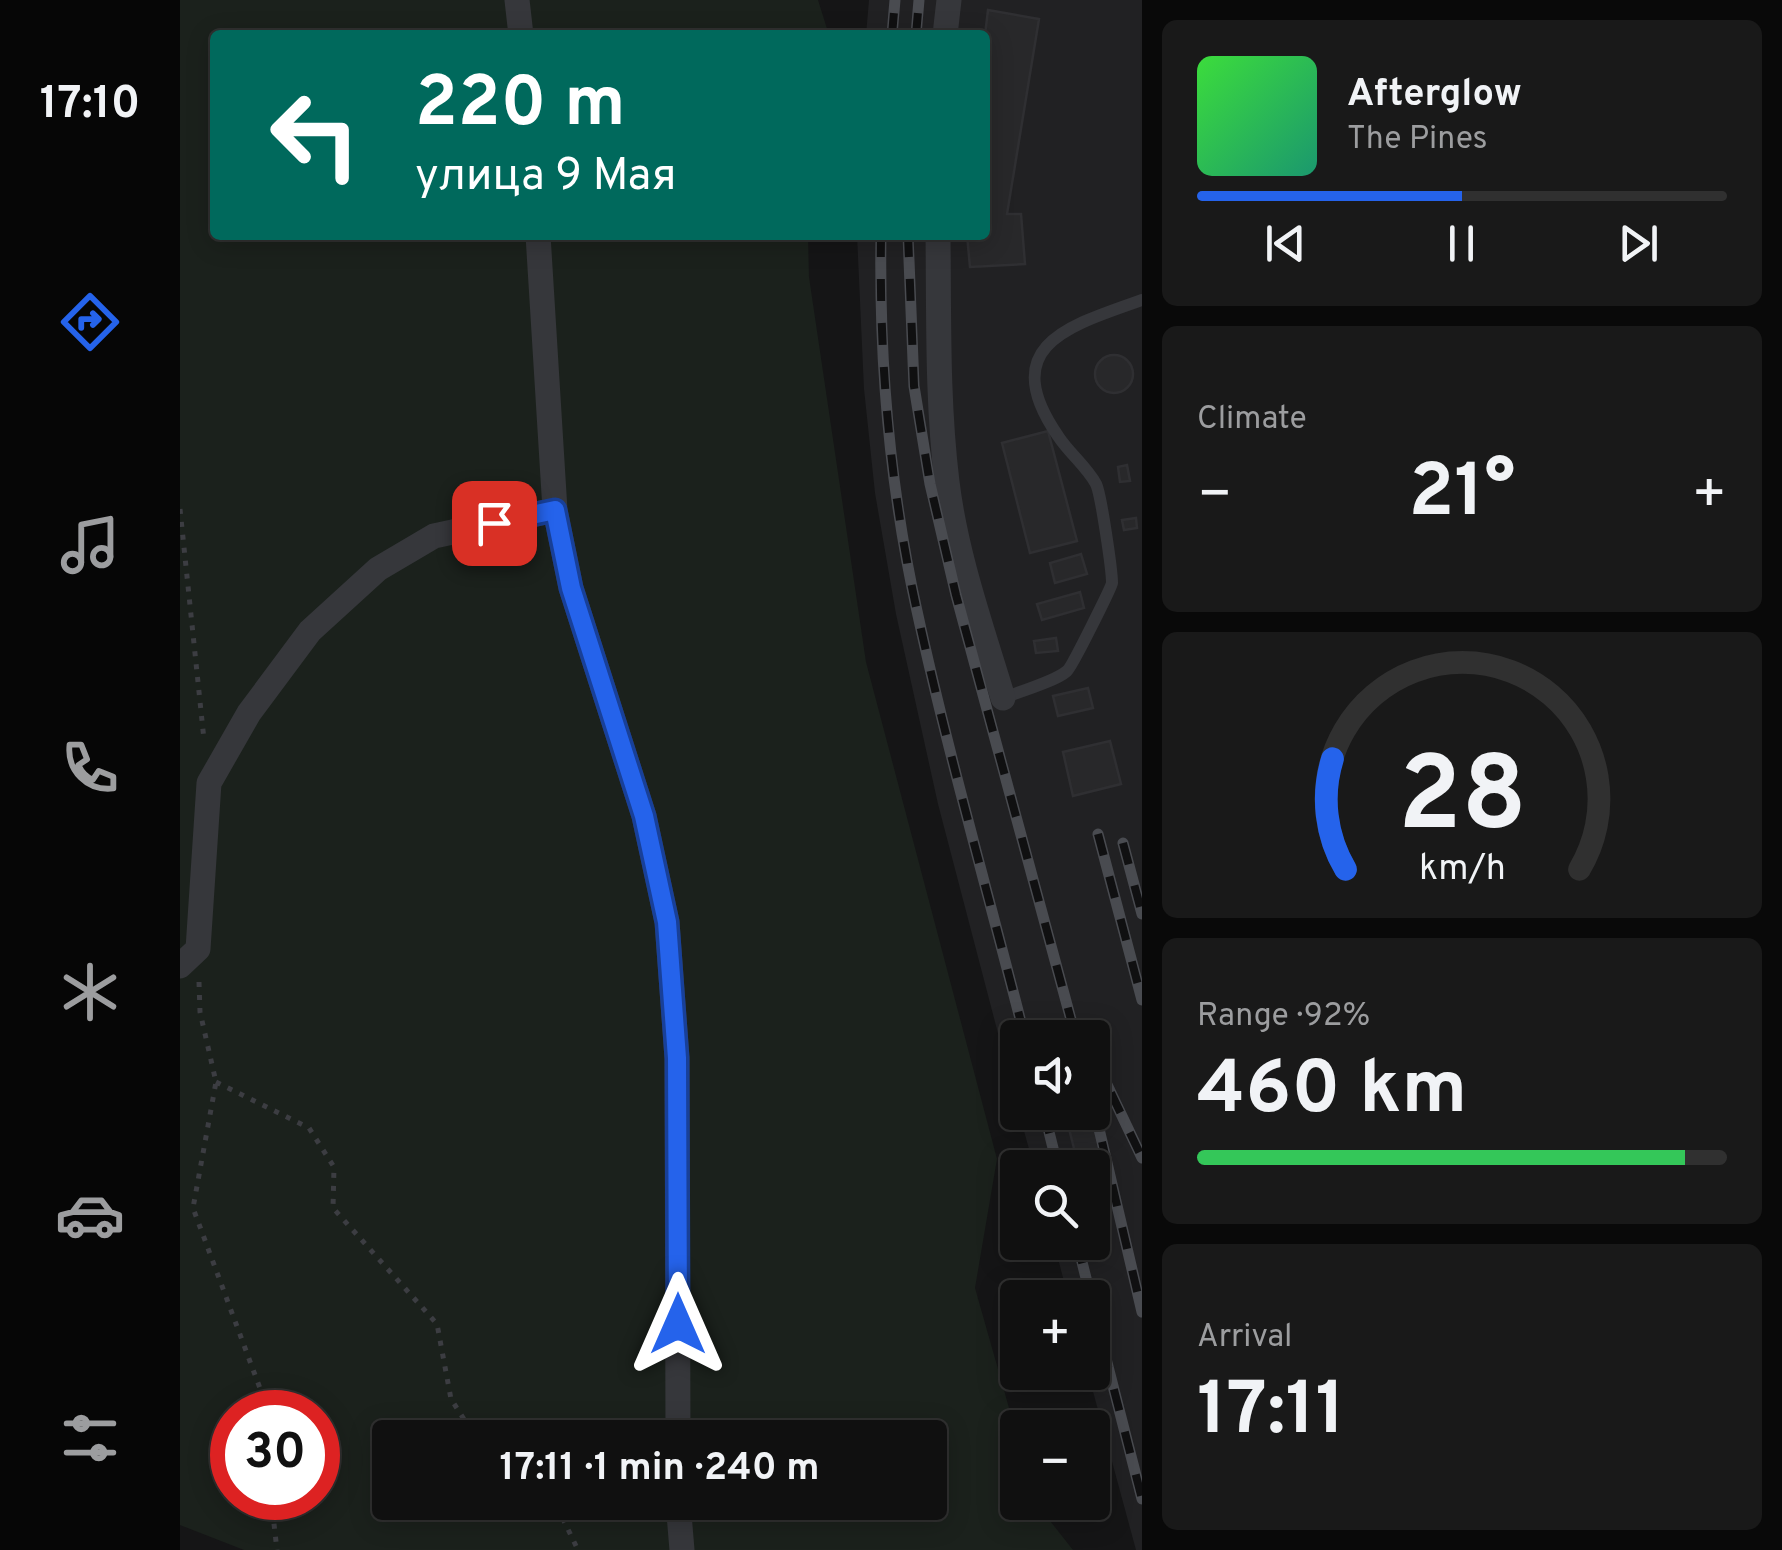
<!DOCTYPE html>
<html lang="en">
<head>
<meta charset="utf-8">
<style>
  :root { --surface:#101010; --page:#191919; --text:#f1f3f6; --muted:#9c9d9f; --line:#303030; --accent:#2563eb }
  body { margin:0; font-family:Overpass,sans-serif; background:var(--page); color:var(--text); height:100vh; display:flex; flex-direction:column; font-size:38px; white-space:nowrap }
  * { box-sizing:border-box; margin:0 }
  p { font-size:32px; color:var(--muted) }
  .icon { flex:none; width:55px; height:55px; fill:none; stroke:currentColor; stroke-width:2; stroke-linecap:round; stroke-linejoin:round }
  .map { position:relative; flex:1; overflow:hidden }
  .sheet { display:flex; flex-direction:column; gap:20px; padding:20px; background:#090909; width:640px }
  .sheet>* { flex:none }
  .guide { position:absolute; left:30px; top:30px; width:780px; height:210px; border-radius:10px; box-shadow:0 5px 25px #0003,0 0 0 2px var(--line); background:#00695c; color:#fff; overflow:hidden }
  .tools { position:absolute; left:820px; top:1020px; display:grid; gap:20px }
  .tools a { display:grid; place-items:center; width:110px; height:110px; border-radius:10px; background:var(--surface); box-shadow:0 5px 25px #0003,0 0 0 2px var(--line); font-size:50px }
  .speed { position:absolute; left:30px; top:1390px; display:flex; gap:20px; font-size:50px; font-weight:700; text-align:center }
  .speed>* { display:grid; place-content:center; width:130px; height:130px; border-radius:50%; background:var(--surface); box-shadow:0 5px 25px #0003,0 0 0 2px var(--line); line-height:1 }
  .speed .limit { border:15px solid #d22; background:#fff; color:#111 }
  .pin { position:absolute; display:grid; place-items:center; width:85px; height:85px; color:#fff; margin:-42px; border-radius:20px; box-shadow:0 5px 15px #0006 }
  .me { position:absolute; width:110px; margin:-55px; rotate:0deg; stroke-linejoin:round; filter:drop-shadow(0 0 8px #0008) }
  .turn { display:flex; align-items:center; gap:35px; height:210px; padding:0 40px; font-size:45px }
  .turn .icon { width:130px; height:130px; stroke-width:2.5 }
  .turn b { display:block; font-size:70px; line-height:85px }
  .big { font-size:75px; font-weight:700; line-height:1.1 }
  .sheet .widget { flex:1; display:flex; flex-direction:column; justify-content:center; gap:15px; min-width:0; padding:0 35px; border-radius:15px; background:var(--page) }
  .sheet .dial { align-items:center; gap:0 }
  .dial svg { height:260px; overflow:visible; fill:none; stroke:var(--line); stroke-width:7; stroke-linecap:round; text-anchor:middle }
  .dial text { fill:var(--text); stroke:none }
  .song { display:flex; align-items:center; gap:30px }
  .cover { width:120px; height:120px; border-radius:15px; background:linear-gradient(135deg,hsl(120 70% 55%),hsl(160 70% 35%)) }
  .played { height:10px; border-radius:5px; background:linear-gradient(90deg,var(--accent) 50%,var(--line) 50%) }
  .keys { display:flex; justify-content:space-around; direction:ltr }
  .heat { display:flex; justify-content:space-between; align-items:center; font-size:55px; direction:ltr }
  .charge { height:15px; border-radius:8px; background:linear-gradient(90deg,#34c759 92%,var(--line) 0) }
  .trip { position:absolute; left:192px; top:1420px; width:575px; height:100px; border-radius:10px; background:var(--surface); box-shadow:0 5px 25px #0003,0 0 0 2px var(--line); font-weight:700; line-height:100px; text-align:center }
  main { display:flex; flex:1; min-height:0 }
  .tab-bar { display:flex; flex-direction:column; width:180px; justify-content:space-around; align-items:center; background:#060606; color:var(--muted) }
  .tab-bar .icon { width:70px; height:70px }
  .tab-bar .active { color:var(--accent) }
  .tab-bar b { font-size:45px; color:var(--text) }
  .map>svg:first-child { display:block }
  .built { fill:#212123 }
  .green { fill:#1b211c; fill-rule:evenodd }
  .building { fill:#28282a; stroke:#2f2f32; stroke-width:2.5 }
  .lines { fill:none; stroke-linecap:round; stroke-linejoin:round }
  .path { stroke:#3c3d42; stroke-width:5; stroke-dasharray:5 8; stroke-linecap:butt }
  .service { stroke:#36373b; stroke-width:12 }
  .minor { stroke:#36373b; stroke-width:25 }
  .rail-casing { stroke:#494b50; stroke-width:11 }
  .rail { stroke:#101011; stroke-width:8; stroke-dasharray:22; stroke-linecap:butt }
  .route-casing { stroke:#184099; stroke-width:25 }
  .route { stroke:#2563eb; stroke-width:18 }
</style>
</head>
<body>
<main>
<nav class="tab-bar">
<b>17:10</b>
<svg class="icon active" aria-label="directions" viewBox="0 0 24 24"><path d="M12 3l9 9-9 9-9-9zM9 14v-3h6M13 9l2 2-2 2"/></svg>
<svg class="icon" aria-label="music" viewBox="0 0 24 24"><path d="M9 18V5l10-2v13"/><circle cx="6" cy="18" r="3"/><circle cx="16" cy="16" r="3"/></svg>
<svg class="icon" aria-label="phone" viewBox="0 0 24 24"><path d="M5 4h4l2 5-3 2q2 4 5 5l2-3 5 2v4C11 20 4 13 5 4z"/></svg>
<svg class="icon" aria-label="climate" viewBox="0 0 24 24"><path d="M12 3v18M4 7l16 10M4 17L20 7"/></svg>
<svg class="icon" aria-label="car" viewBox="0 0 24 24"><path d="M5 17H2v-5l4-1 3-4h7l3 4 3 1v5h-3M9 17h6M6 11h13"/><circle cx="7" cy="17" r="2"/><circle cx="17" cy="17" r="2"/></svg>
<svg class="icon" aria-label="filters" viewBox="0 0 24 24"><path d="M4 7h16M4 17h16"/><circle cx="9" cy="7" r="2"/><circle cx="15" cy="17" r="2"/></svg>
</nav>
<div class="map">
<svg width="962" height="1550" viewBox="0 0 962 1550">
  <rect width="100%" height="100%" fill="#151516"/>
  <path class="built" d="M689,0H962V1550H956L908,1373L912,1372V1298L888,1297L874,1243L912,1242V1168L854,1167L839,1113L912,1112V1038H838L837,1106L758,804L716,614L695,493L684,389L677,235H805V35H686Z"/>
  <path class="green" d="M0,0H638L649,35H35V235H628L629,277L686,662L817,1159L795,1288L837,1436L838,1502L856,1503L893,1550H64L0,1525ZM52,1412H138V1498H52ZM210,1438H750V1502H210Z"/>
  <path class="building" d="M808,10L859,19L827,214H841L845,264L790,267L787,235H805V35Z
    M915 374a19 19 0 1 1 38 0a19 19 0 1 1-38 0Z
    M868,431L897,541L850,553L822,443Z
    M947,465L950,481L940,482L938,467Z
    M956,518L957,528L944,530L942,520Z
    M901,554L907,574L875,583L870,563Z
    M900,592L904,608L862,620L857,604Z
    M876,638L878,651L856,653L854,641Z
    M908,688L913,708L878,716L873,696Z
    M930,741L941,784L893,796L883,752Z
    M910,1112L929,1184L912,1189V1168H899L885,1113Z"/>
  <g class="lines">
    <path class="path" d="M0,509L24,740
      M19,982L20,1012L36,1082L13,1208L81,1391L83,1412
      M36,1082L129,1128L154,1167L153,1208L257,1324L271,1399L296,1438
      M91,1498L97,1550
      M362,1502L383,1519L398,1550"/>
    <path class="service" d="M823,698C839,692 876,681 887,671C892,667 931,588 932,583C932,570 921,494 916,484C907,467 889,453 878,436C816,346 888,326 962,300"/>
    <path class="minor" d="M337,0L341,35
      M765,35L769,0
      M358,235L375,510L391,588L464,816L487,922L497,1058L498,1438
      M758,235C759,317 757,400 767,482C776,556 802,628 823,698
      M0,966L18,949L29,783L69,713L130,631L198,569L254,536L375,510
      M498,1502L502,1550"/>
    <defs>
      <path id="rail" d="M712,35L715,0
        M736,35L739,0
        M701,235C699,360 710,489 737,611C768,754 809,896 845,1038
        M728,235L734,386L750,484L776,595L896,1038
        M918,834L962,1000
        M943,843L962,914
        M912,1053L962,1158
        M912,1099L962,1312
        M864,1112L878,1168
        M897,1242L911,1298
        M912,1304L962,1499"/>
    </defs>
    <use href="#rail" class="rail-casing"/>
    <use href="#rail" class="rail"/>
  </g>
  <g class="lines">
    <defs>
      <path id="route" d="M314,523L375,510L391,588L464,816L487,922L497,1058L498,1324"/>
    </defs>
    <use href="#route" class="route-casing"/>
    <use href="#route" class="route"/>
  </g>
</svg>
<div class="tools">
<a><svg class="icon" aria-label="sound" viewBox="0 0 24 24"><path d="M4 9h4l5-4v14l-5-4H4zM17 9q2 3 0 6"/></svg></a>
<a><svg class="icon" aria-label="search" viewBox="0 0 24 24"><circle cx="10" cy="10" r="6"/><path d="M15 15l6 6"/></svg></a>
<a>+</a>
<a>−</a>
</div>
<div class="speed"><div class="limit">30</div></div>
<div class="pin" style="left:314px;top:523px;background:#d93025"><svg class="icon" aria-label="arrive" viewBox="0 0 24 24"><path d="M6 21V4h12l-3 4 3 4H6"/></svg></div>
<svg class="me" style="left:498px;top:1324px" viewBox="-20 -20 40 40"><path d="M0-17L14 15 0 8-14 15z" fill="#2563eb" stroke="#fff" stroke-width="4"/></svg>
<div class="trip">17:11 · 1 min · 240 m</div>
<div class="guide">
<div class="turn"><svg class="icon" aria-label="left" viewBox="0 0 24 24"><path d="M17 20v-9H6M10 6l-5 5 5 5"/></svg><div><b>220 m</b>улица 9 Мая</div></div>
</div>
</div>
<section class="sheet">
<div class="widget">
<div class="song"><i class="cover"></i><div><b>Afterglow</b><p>The Pines</p></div></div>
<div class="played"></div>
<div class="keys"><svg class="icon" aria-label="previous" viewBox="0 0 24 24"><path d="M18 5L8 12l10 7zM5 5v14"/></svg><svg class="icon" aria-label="pause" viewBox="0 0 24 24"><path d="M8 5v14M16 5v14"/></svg><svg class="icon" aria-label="next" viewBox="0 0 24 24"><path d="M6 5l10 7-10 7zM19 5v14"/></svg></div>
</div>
<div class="widget"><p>Climate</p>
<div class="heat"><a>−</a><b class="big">21°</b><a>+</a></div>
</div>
<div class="widget dial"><svg viewBox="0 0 100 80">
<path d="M14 69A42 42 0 1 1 86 69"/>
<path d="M14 69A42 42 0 0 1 10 35" stroke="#2563eb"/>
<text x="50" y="56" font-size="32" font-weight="700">28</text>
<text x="50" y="72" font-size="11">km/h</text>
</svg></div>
<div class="widget"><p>Range · 92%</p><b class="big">460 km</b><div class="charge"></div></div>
<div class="widget"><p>Arrival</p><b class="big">17:11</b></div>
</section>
</main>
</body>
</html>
